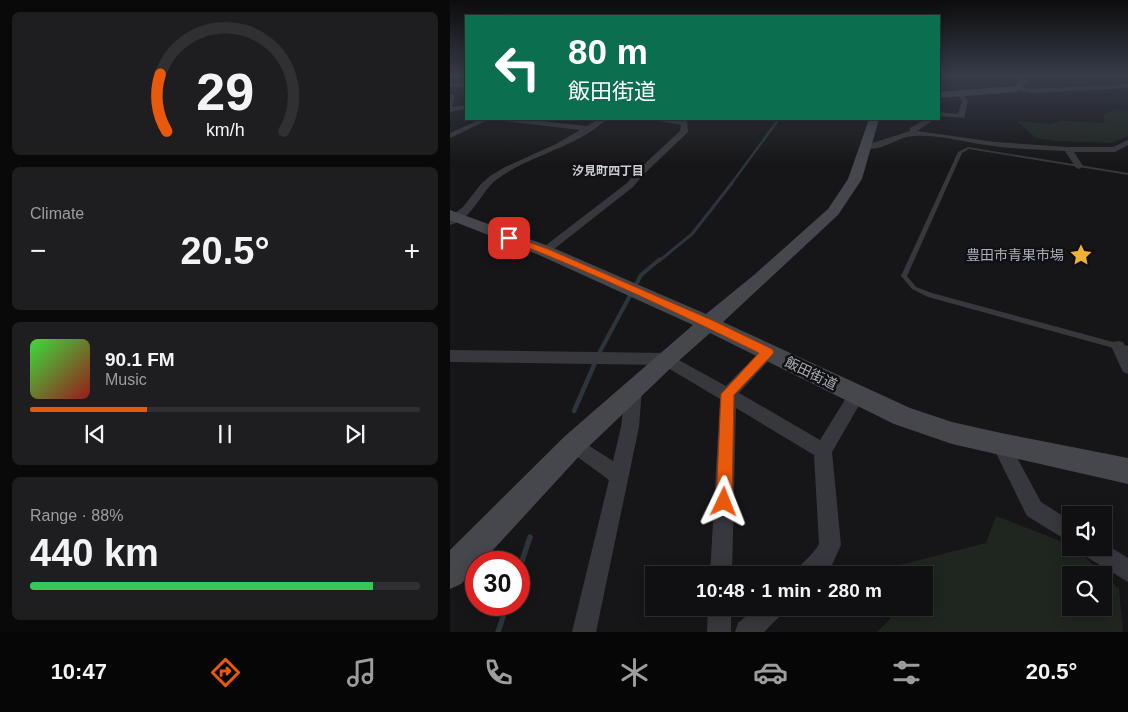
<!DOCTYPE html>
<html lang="en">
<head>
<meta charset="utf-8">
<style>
  :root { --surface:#101012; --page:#1e1e20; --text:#f1f3f6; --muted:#9c9d9f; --line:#303032; --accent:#ea580c }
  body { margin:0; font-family:Helvetica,"Noto Sans JP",sans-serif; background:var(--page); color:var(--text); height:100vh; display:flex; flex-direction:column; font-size:19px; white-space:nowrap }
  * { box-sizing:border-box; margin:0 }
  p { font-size:16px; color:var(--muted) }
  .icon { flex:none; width:28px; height:28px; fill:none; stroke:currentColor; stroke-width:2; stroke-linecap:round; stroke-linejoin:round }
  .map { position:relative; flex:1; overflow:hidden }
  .sheet { display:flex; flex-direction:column; gap:12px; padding:12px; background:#09090a; width:450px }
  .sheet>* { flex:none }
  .top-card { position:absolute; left:15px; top:15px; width:475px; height:105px; border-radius:0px; box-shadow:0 2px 12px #0003,0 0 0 1px var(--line); background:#0b6e4f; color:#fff; overflow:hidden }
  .tools { position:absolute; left:612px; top:506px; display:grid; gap:10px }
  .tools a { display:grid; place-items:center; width:50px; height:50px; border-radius:0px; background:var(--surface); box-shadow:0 2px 12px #0003,0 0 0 1px var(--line); font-size:25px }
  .speed { position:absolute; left:15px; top:551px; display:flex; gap:10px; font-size:25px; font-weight:700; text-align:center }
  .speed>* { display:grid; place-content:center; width:65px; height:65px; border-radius:50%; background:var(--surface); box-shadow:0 2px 12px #0003,0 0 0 1px var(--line); line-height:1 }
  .speed .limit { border:8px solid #d22; background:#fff; color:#111 }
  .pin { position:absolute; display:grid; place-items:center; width:42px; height:42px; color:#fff; margin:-21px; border-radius:10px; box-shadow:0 2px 8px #0006 }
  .me { position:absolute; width:55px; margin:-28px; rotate:2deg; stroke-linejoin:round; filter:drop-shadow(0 0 4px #0008) }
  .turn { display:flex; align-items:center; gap:18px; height:105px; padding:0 20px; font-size:22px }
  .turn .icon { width:65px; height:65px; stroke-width:2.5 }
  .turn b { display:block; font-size:35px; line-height:42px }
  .big { font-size:38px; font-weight:600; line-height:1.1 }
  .sheet .widget { flex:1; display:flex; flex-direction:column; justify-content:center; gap:8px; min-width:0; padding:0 18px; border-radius:8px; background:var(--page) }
  .sheet .dial { align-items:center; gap:0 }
  .dial svg { height:130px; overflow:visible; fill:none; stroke:var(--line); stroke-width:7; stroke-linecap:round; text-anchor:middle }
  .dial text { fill:var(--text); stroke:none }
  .song { display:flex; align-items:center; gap:15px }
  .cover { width:60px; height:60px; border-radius:8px; background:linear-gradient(135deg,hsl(120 70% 55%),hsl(0 70% 35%)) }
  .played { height:5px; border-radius:2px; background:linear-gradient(90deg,var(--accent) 30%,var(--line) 30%) }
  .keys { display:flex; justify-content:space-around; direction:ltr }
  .heat { display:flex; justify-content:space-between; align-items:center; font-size:28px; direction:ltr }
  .charge { height:8px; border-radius:4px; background:linear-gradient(90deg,#34c759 88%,var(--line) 0) }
  .trip { position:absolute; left:195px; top:566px; width:288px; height:50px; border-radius:0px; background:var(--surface); box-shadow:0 2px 12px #0003,0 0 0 1px var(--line); font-weight:600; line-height:50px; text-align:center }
  .menu { display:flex; height:80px; justify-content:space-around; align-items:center; background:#060607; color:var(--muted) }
  .menu .icon { width:35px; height:35px }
  .menu .current { color:var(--accent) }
  .menu b { font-size:22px; color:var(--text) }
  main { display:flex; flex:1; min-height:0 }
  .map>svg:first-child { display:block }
  .green { fill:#1e261f; fill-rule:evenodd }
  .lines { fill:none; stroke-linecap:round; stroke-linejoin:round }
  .stream-far5 { stroke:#2c353c; stroke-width:2 }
  .stream-far4 { stroke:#2c353c; stroke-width:2.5 }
  .stream-far3 { stroke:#2c353c; stroke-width:3 }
  .stream-far2 { stroke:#2c353c; stroke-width:4 }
  .stream-far1 { stroke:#2c353c; stroke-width:4.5 }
  .stream { stroke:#2c353c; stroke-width:5.5 }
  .lane { fill:#37383d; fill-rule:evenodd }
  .street { fill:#37383d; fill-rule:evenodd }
  .secondary { fill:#45474d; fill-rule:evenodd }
  .route { fill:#ea580c; stroke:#983908 }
  .labels { text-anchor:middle; stroke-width:5; stroke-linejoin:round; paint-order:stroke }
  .far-neighbourhood-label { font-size:12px; font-weight:bold; fill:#c9ccd4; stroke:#111113 }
  .poi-label { font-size:14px; fill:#a8adb8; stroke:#111113; text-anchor:end }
  .street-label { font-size:14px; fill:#a8adb8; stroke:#111113 }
</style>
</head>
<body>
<main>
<section class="sheet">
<div class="widget dial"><svg viewBox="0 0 100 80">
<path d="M14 69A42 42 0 1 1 86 69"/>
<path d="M14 69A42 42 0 0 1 10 34" stroke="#ea580c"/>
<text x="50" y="56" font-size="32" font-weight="700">29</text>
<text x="50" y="72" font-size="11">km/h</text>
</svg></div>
<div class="widget"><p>Climate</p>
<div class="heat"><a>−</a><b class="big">20.5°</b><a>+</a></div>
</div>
<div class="widget">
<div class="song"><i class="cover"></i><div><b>90.1 FM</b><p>Music</p></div></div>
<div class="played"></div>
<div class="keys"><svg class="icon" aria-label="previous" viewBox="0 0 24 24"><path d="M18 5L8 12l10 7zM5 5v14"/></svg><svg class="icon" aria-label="pause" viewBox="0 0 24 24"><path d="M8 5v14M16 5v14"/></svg><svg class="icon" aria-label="next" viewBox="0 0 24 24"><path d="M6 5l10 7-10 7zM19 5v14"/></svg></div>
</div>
<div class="widget"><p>Range · 88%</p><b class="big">440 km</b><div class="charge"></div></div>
</section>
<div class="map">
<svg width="678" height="632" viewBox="0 0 678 632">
  <rect width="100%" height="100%" fill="#161618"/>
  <path class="green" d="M665,109L678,111V136L662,143L606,141L586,138L567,121L600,124L612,121L655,123L653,115Z
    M546,516L621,545V548H625L669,589L673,632H427L440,619V608H474V575H438V568L536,543ZM621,575H654V608H621Z"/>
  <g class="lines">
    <path class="stream-far5" d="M325,124L329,119"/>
    <path class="stream-far4" d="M281,184L326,123"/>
    <path class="stream-far3" d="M209,261L242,234L282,183"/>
    <path class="stream-far2" d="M147,357L191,275L210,259"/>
    <path class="stream-far1" d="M124,411L148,356"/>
    <path class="stream" d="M69,570L80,537
      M48,632L57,605"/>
    <path class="lane" d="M518,147L678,173V175L519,149L512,153L457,276L466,287L482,293L678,346V352L478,297L462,289L452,277L451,276L508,152Z"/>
    <path class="street" d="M0,83H16V87H0Z
      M678,84V88L581,93L563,89L566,87L581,89Z
      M511,92L518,101L514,118L489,116V112L508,114L512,101L508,94Z
      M0,94L5,96L2,107L16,105V109L0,112Z
      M31,119H40L0,138V133Z
      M50,119H72L137,126L148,119H157C126,148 79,155 46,180C30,193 22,220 0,225V217L13,207L31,184L40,176L55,167L106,144L130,130L54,121Z
      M209,119L237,121L238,132L194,174L183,187L99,253H91L89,251L91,249L177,183L188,170L230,131L231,125L209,121Z
      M476,119H485L467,131L545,142L618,147H663L678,140V145L665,152H624L633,166L629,169L626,168L615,151C591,150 567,149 543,146C517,143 489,134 463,136C448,136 426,156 413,146L460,131V128Z
      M668,341L673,342L678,352V374L673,372L661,346L663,342Z
      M318,346L323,348L325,352L323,356L289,393L370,440L401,390L407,388L413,390L415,395L382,452L391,545L381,567L372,575H345C350,562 363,556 369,544L364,455L286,408L282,575H260L270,399L213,365L0,362V350L216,353L276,386L313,348Z
      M184,382L190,384L192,389L189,427L146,632H122L159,480L118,450L115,444L118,438L124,436L163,461L171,427L176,389L178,384Z
      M551,437L557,439L591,502L621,521V543L577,516L542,445L545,439Z
      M654,543L678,558V582L635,556L633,548H654Z
      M258,608H281V632H257Z
      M306,608H334L330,616L314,632H285L288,623Z"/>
    <path class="secondary" d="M568,76H576L579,82L566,92L489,98V92L564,86L570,81Z
      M419,119H429L412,179L388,215L273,322L460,408L502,422L551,433L678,458V484L502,444L444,424L260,333L224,365L133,452L32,562H26V568L11,584L0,589V550L115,436L243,325L89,255L0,220V210L101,247L256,314L304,275L378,209L398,179Z"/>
  </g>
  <linearGradient id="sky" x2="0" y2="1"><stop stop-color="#0c0c0d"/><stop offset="0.46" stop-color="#363c48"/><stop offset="1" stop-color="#363c48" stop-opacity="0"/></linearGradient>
  <rect width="678" height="164" fill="url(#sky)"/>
  <path class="route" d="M59,235L98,249L264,321L322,349L324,352L322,355L284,395L282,502L280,508L274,511L268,508L266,502L271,394L309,353C226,312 142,272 56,239L54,238Z"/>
  <defs>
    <symbol id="sight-bare" viewBox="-9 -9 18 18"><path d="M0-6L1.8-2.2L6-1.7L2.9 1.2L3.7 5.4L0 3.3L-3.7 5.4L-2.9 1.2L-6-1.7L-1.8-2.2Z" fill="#f2b134" stroke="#111113" stroke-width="2.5" paint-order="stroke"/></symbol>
  </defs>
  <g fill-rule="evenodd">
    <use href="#sight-bare" x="615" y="239" width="32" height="32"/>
  </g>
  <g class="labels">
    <g class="far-neighbourhood-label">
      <text x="158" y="175">汐見町四丁目</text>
    </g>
    <g class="poi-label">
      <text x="614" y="260">豊田市青果市場</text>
    </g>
    <g class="street-label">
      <text transform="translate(361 373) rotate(26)" y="5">飯田街道</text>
    </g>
  </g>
</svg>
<div class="tools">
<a><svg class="icon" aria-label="sound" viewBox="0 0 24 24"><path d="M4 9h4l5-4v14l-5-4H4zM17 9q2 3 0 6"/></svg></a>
<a><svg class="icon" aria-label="search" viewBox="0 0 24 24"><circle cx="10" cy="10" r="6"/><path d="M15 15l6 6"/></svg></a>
</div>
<div class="speed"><div class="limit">30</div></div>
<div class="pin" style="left:59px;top:238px;background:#d93025"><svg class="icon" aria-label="arrive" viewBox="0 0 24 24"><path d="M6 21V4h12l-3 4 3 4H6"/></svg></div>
<svg class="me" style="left:274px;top:502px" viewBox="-20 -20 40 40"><path d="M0-17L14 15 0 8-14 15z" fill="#ea580c" stroke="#fff" stroke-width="4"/></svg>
<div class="trip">10:48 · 1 min · 280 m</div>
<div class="top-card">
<div class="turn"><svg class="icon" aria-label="left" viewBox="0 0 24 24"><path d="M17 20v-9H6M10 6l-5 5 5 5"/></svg><div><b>80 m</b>飯田街道</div></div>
</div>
</div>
</main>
<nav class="menu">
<b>10:47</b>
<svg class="icon current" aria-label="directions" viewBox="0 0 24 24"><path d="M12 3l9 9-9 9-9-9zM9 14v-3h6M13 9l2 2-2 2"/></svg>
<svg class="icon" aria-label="music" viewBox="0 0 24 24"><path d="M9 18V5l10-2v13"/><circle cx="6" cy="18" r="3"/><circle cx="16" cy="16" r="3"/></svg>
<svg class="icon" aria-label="phone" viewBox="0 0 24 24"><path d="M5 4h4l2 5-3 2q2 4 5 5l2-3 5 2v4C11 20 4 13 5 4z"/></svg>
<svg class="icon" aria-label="climate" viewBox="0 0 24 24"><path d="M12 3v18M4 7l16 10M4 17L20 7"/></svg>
<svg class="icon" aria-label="car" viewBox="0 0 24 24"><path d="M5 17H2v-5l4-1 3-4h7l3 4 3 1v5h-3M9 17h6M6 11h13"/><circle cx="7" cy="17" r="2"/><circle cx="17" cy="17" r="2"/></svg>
<svg class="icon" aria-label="filters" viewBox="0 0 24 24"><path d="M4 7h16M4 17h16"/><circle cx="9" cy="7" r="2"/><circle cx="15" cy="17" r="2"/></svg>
<b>20.5°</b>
</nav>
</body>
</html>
